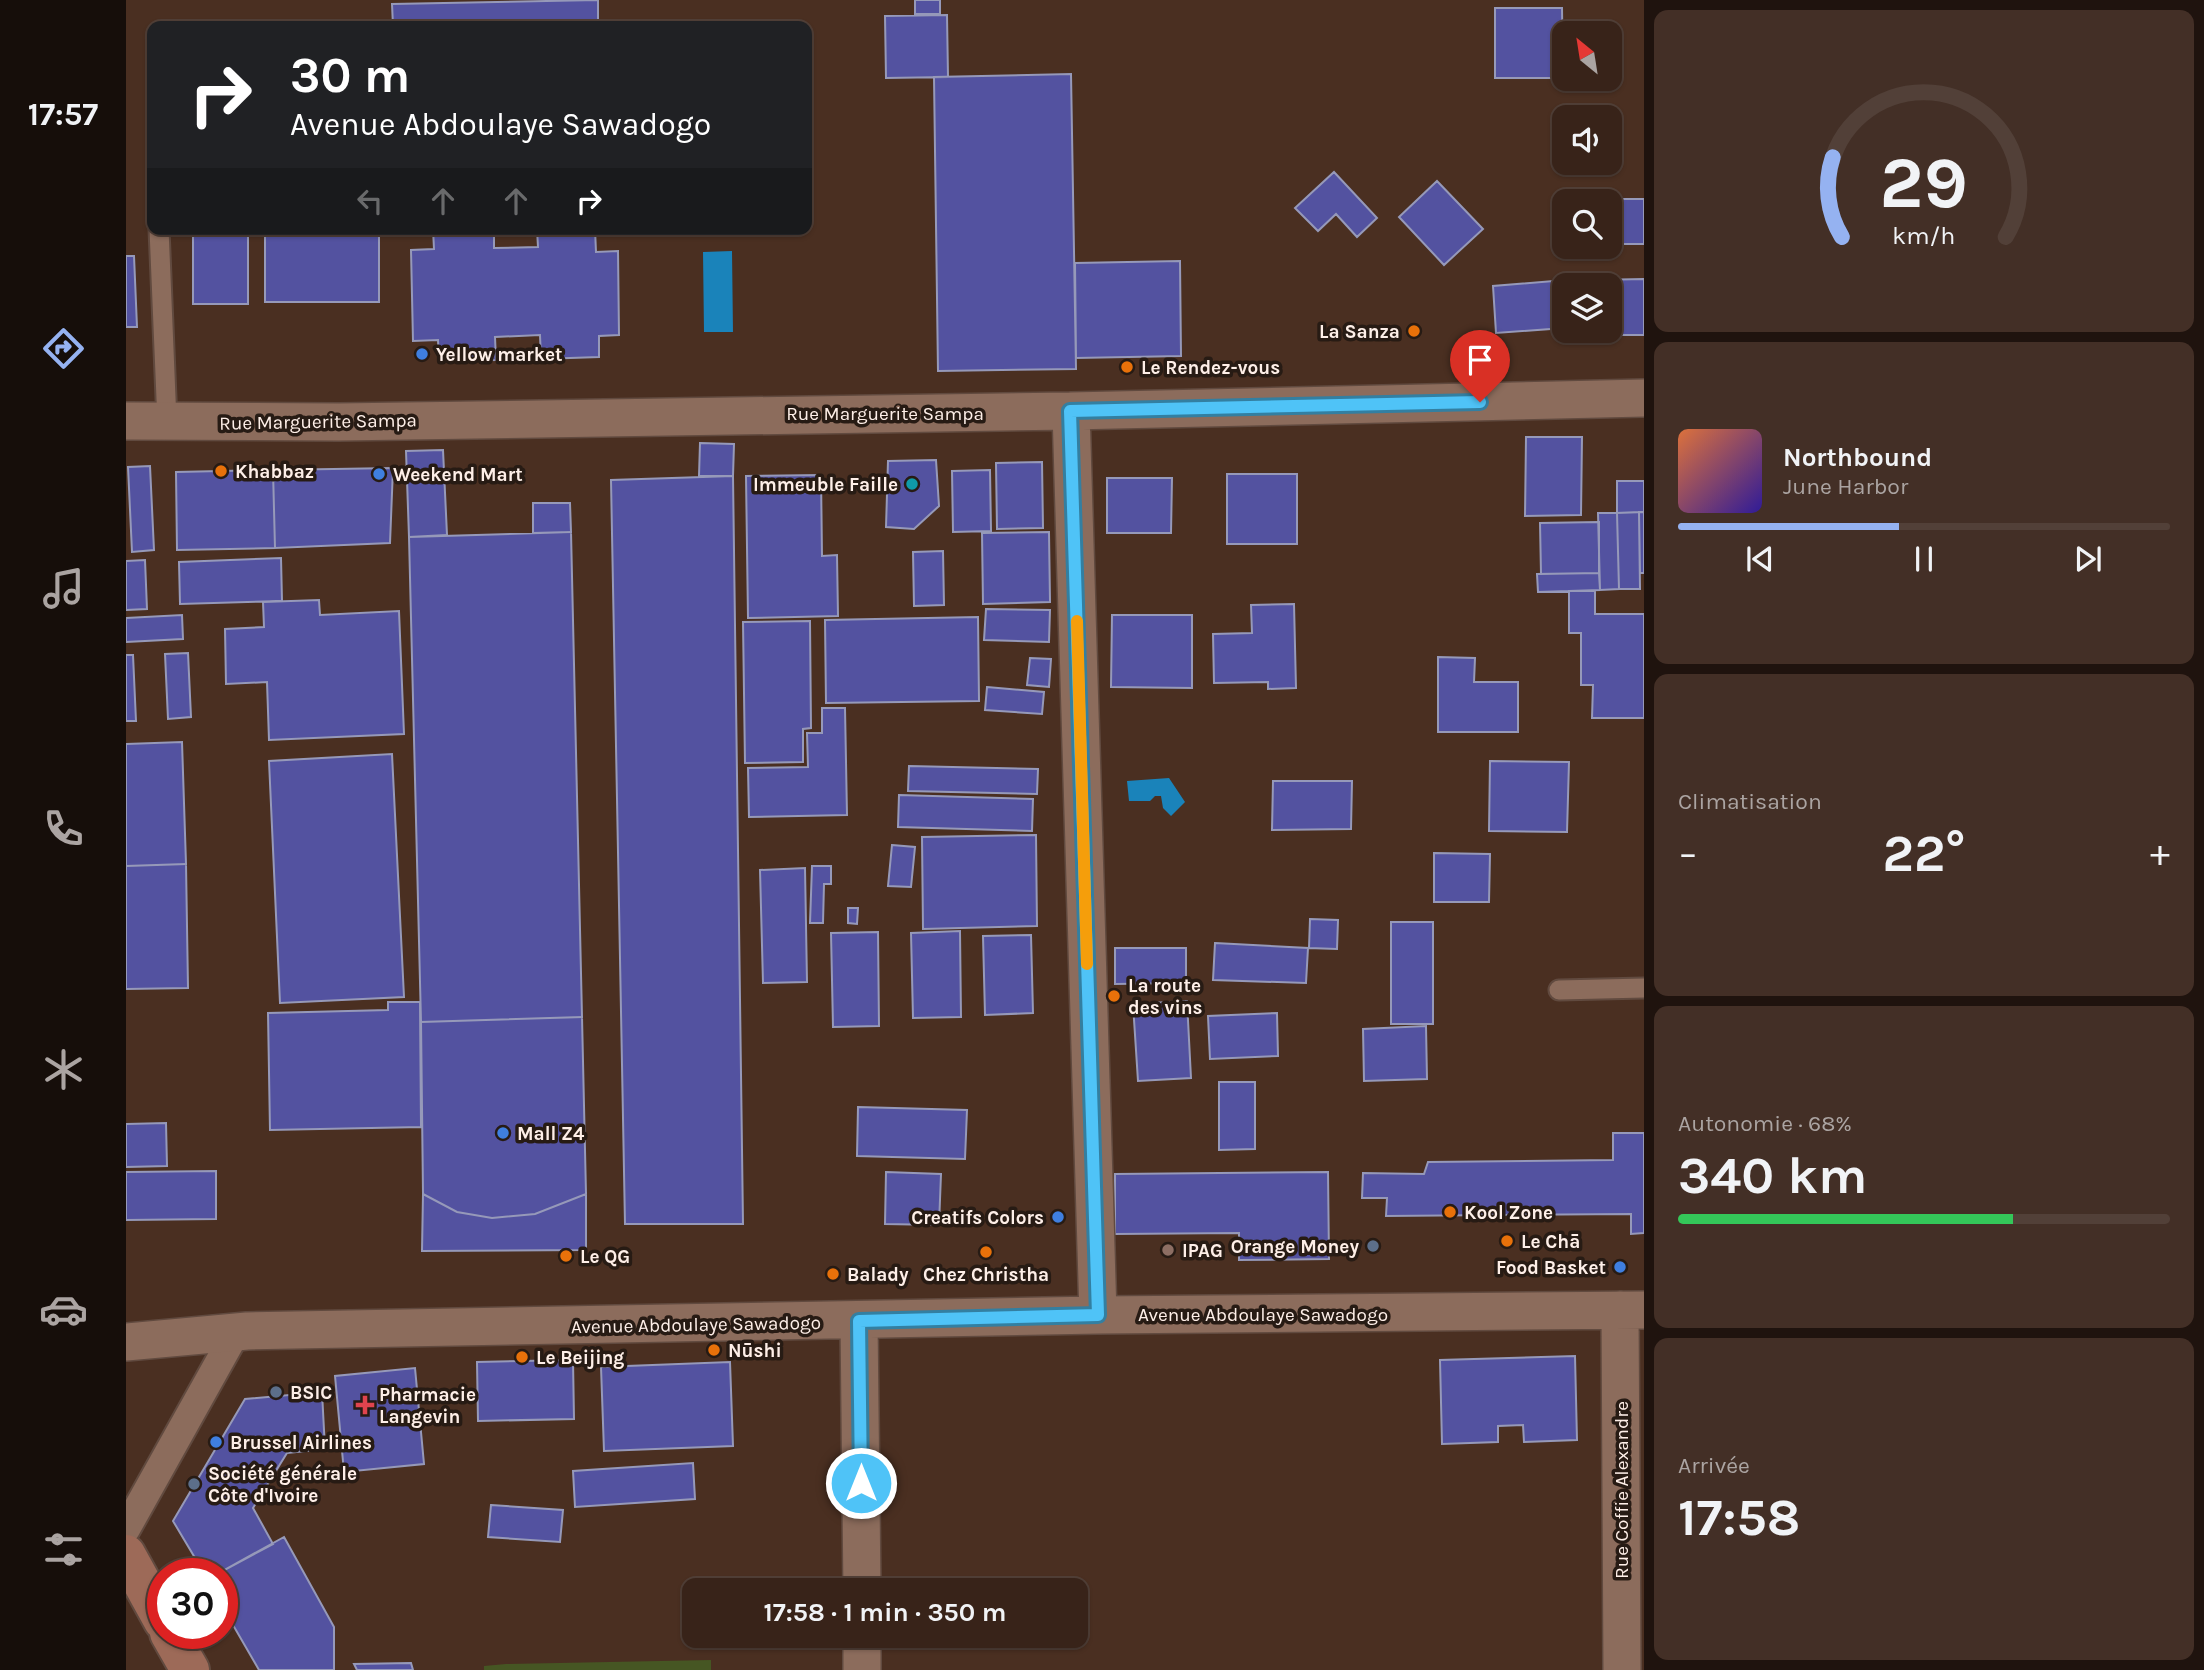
<!DOCTYPE html>
<html lang="fr">
<head>
<meta charset="utf-8">
<style>
  :root { --surface:#382319; --page:#432f26; --text:#f1f3f6; --muted:#aba4a2; --line:#524038; --accent:#95b2f1 }
  body { margin:0; font-family:Karla,sans-serif; background:var(--page); color:var(--text); height:100vh; display:flex; flex-direction:column; font-size:26px; white-space:nowrap }
  * { box-sizing:border-box; margin:0 }
  p { font-size:23px; color:var(--muted) }
  .icon { flex:none; width:38px; height:38px; fill:none; stroke:currentColor; stroke-width:2; stroke-linecap:round; stroke-linejoin:round }
  .map { position:relative; flex:1; overflow:hidden }
  .side { display:flex; flex-direction:column; gap:10px; padding:10px; background:#1f130e; width:560px }
  .side>* { flex:none }
  .hud { position:absolute; left:21px; top:21px; width:665px; height:214px; border-radius:14px; box-shadow:0 2px 5px #0004,0 0 0 2px var(--line); background:#202124; color:#fff; overflow:hidden }
  .needle { width:46px; rotate:330deg }
  .fabs { position:absolute; left:1426px; top:21px; display:grid; gap:14px }
  .fabs a { display:grid; place-items:center; width:70px; height:70px; border-radius:14px; background:var(--surface); box-shadow:0 2px 5px #0004,0 0 0 2px var(--line); font-size:35px }
  .speed { position:absolute; left:21px; top:1558px; display:flex; gap:14px; font-size:35px; font-weight:700; text-align:center }
  .speed>* { display:grid; place-content:center; width:91px; height:91px; border-radius:50%; background:var(--surface); box-shadow:0 2px 5px #0004,0 0 0 2px var(--line); line-height:1 }
  .speed .limit { border:10px solid #d22; background:#fff; color:#111 }
  .pin { position:absolute; display:grid; place-items:center; width:60px; height:60px; color:#fff; margin:-72px -30px; border-radius:50% 50% 50% 0; rotate:-45deg; box-shadow:0 0 7px #0007 }
  .pin .icon { rotate:45deg }
  .me { position:absolute; width:77px; margin:-38px; rotate:0deg; stroke-linejoin:round; filter:drop-shadow(0 0 5px #0008) }
  .turn { display:flex; align-items:center; gap:24px; height:147px; padding:0 28px; font-size:32px }
  .turn .icon { width:91px; height:91px; stroke-width:2.5 }
  .turn b { display:block; font-size:49px; line-height:60px }
  .lanes { display:flex; align-items:center; height:66px; padding:0 28px; background:#0003; justify-content:center; gap:35px; direction:ltr }
  .lanes .off { opacity:.35 }
  .big { font-size:52px; font-weight:700; line-height:1.1 }
  .side .tile { flex:1; display:flex; flex-direction:column; justify-content:center; gap:10px; min-width:0; padding:0 24px; border-radius:14px; background:var(--page) }
  .side .dial { align-items:center; gap:0 }
  .dial svg { height:182px; overflow:visible; fill:none; stroke:var(--line); stroke-width:7; stroke-linecap:round; text-anchor:middle }
  .dial text { fill:var(--text); stroke:none }
  .song { display:flex; align-items:center; gap:21px }
  .cover { width:84px; height:84px; border-radius:10px; background:linear-gradient(135deg,hsl(20 70% 55%),hsl(250 70% 35%)) }
  .played { height:7px; border-radius:4px; background:linear-gradient(90deg,var(--accent) 45%,var(--line) 45%) }
  .keys { display:flex; justify-content:space-around; direction:ltr }
  .heat { display:flex; justify-content:space-between; align-items:center; font-size:38px; direction:ltr }
  .charge { height:10px; border-radius:5px; background:linear-gradient(90deg,#34c759 68%,var(--line) 0) }
  .trip { position:absolute; left:556px; top:1578px; width:406px; height:70px; border-radius:14px; background:var(--surface); box-shadow:0 2px 5px #0004,0 0 0 2px var(--line); font-weight:700; line-height:70px; text-align:center }
  main { display:flex; flex:1; min-height:0 }
  .tabs { display:flex; flex-direction:column; width:126px; justify-content:space-around; align-items:center; background:#160e0a; color:var(--muted) }
  .tabs .icon { width:49px; height:49px }
  .tabs .on { color:var(--accent) }
  .tabs b { font-size:32px; color:var(--text) }
  .map>svg:first-child { display:block }
  .green { fill:#465623 }
  .water { fill:#1a83ba }
  .building { fill:#5352a0; stroke:#9699b9; stroke-width:2 }
  .lines { fill:none; stroke-linecap:round; stroke-linejoin:round }
  .service-casing { stroke:#614a3f; stroke-width:23 }
  .pedestrian-casing { stroke:#614a3f; stroke-width:32 }
  .minor-casing { stroke:#614a3f; stroke-width:40 }
  .secondary-casing { stroke:#614a3f; stroke-width:42 }
  .service { stroke:#8c6c5c; stroke-width:19 }
  .pedestrian { stroke:#8c6c5c; stroke-width:28 }
  .minor { stroke:#8c6c5c; stroke-width:37 }
  .secondary { stroke:#9d6a58; stroke-width:38 }
  .route-casing { stroke:#337fa1; stroke-width:18 }
  .route { stroke:#4fc3f7; stroke-width:12 }
  .slow { stroke:#f59e0b; stroke-width:12 }
  .food-dot { fill:#e8710a; stroke:#271b14; stroke-width:2.5 }
  .shop-dot { fill:#3f7fe0; stroke:#271b14; stroke-width:2.5 }
  .culture-dot { fill:#0f9aa8; stroke:#271b14; stroke-width:2.5 }
  .service-dot { fill:#5c6f8a; stroke:#271b14; stroke-width:2.5 }
  .education-dot { fill:#8d6e63; stroke:#271b14; stroke-width:2.5 }
  .health-dot { fill:#e0444e; stroke:#271b14; stroke-width:2.5 }
  .labels { text-anchor:middle; stroke-width:7; stroke-linejoin:round; paint-order:stroke }
  .poi-label { font-size:19px; font-weight:bold; fill:#feefe8; stroke:#271b14; text-anchor:start }
  .street-label { font-size:19px; fill:#feefe8; stroke:#271b14 }
</style>
</head>
<body>
<main>
<nav class="tabs">
<b>17:57</b>
<svg class="icon on" aria-label="directions" viewBox="0 0 24 24"><path d="M12 3l9 9-9 9-9-9zM9 14v-3h6M13 9l2 2-2 2"/></svg>
<svg class="icon" aria-label="music" viewBox="0 0 24 24"><path d="M9 18V5l10-2v13"/><circle cx="6" cy="18" r="3"/><circle cx="16" cy="16" r="3"/></svg>
<svg class="icon" aria-label="phone" viewBox="0 0 24 24"><path d="M5 4h4l2 5-3 2q2 4 5 5l2-3 5 2v4C11 20 4 13 5 4z"/></svg>
<svg class="icon" aria-label="climate" viewBox="0 0 24 24"><path d="M12 3v18M4 7l16 10M4 17L20 7"/></svg>
<svg class="icon" aria-label="car" viewBox="0 0 24 24"><path d="M5 17H2v-5l4-1 3-4h7l3 4 3 1v5h-3M9 17h6M6 11h13"/><circle cx="7" cy="17" r="2"/><circle cx="17" cy="17" r="2"/></svg>
<svg class="icon" aria-label="filters" viewBox="0 0 24 24"><path d="M4 7h16M4 17h16"/><circle cx="9" cy="7" r="2"/><circle cx="15" cy="17" r="2"/></svg>
</nav>
<div class="map">
<svg width="1518" height="1670" viewBox="0 0 1518 1670">
  <rect width="100%" height="100%" fill="#4a2f21"/>
  <path class="green" d="M585,1660V1670H358V1666L380,1664Z"/>
  <path class="water" d="M606,251L607,332H578L577,252Z
    M1043,778L1059,802L1045,816L1037,808L1035,796H1029L1024,801H1003L1001,781Z"/>
  <path class="building" d="M472,0V26H267L266,4Z
    M789,0H814V14H789Z
    M1369,8H1436L1437,78H1369Z
    M821,15L822,77L760,78L759,16Z
    M603,21V26H525V25Z
    M22,46H26V113H23Z
    M945,74L950,369L812,371L808,77Z
    M1208,172L1251,218L1231,237L1210,214L1192,231L1169,208Z
    M1311,181L1357,229L1318,265L1273,217Z
    M1476,199H1518V244H1484V201Z
    M67,229L122,232V304H67Z
    M139,229H253V302H139Z
    M307,229H368V248L412,247L411,229H469L470,252L492,251L493,335L473,336V357L415,359L414,335L369,337L370,360L313,361L312,340L287,341L285,250L308,249Z
    M0,256H8L11,327H0Z
    M1054,261L1055,356L950,358L949,263Z
    M1451,279L1452,285H1438V328L1370,333L1367,286Z
    M1518,279V335H1469V331H1484V285H1469V280Z
    M1400,437H1456L1455,515L1399,516Z
    M574,443L608,444L607,476H573Z
    M317,450L321,535L283,537L280,451Z
    M810,460L813,506L788,529L760,527L762,461Z
    M916,462L917,528L871,529L870,463Z
    M24,466L28,550L6,552L2,467Z
    M267,468L264,543L149,548L147,470Z
    M147,470L149,548L51,550L50,472Z
    M864,470L865,531L827,532L826,471Z
    M1101,474H1171V544H1101Z
    M695,475L696,556L711,555L712,616L622,618L620,476Z
    M607,476L617,1224H499L485,480Z
    M981,478H1046L1045,533H981Z
    M1491,481H1518V512L1491,513Z
    M407,503H444L445,532L407,533Z
    M1513,512H1518V573H1514Z
    M1513,512L1514,589H1493L1491,513Z
    M1472,513H1491L1493,589L1474,590Z
    M1473,522V573L1415,574L1414,523Z
    M445,532L456,1017L295,1022L283,537Z
    M923,532L924,602L857,604L856,533Z
    M817,551L818,605L788,606L787,552Z
    M155,558L156,601L54,604L53,562Z
    M19,560L21,609L0,610V561Z
    M1473,573L1474,590L1412,592L1411,574Z
    M1443,591H1469V614H1518V718H1466L1467,685H1455V633H1443Z
    M193,600L194,615L273,611L278,734L143,740L141,682L100,684L99,629L138,627L137,602Z
    M1168,604L1170,688L1142,689V682L1088,683L1087,634L1126,633L1125,605Z
    M860,609L924,610L923,642L858,640Z
    M56,615L57,639L0,642V618Z
    M986,615H1066V688L985,687Z
    M852,617L853,701L700,703L699,620Z
    M684,621L685,728L677,729V762L619,763L617,622Z
    M62,653L65,717L42,719L39,654Z
    M0,655H7L10,721H0Z
    M1312,657L1349,658L1348,682H1392V732H1312Z
    M904,658L925,659L923,687L901,685Z
    M861,687L918,692L916,714L859,710Z
    M696,708H719L721,815L623,817L622,768L682,767L681,733H696Z
    M56,742L60,864L0,866V744Z
    M266,754L278,997L154,1003L143,761Z
    M1364,761L1443,762L1441,832L1363,831Z
    M783,766L912,769L911,794L782,791Z
    M1147,781H1226L1225,829L1146,830Z
    M773,795L907,799L906,831L772,827Z
    M910,835L911,926L797,929L796,837Z
    M766,845L789,847L785,887L762,886Z
    M1308,853L1364,854L1363,902H1308Z
    M60,864L62,988L0,989V866Z
    M686,866H705V884H698L697,923H684Z
    M679,868L681,982L637,983L634,870Z
    M722,908H732L731,924L722,923Z
    M1184,919L1212,920L1211,949L1183,948Z
    M1265,922H1307V1024H1265Z
    M834,931L835,1017L787,1018L785,933Z
    M752,932L753,1026L707,1027L705,933Z
    M905,935L907,1013L859,1015L857,936Z
    M1089,943L1182,948L1180,983L1087,980Z
    M989,948H1060V983L989,984Z
    M1061,1001L1065,1078L1012,1081L1007,1004Z
    M262,1002H294L295,1127L144,1130L142,1013L262,1010Z
    M1151,1013L1152,1056L1084,1059L1082,1016Z
    M456,1017L460,1194L409,1214L366,1218L331,1212L297,1194L295,1022Z
    M1300,1026L1301,1079L1238,1081L1237,1029Z
    M1093,1082H1129V1149L1093,1150Z
    M732,1107L841,1110L839,1159L731,1156Z
    M40,1123L41,1166L0,1167V1124Z
    M1487,1133H1518V1233L1505,1234V1214L1260,1216L1261,1198H1236L1237,1173L1298,1174L1302,1162L1487,1160Z
    M90,1171V1219L0,1220V1172Z
    M760,1172L815,1174L813,1225L759,1224Z
    M1202,1172L1203,1259L1113,1260V1233L989,1234V1174Z
    M297,1194L331,1212L366,1218L409,1214L460,1194V1250L296,1251Z
    M1449,1356L1451,1440L1398,1442L1397,1425L1372,1426V1442L1316,1444L1314,1360Z
    M447,1360L448,1419L352,1421L351,1362Z
    M604,1362L607,1446L478,1451L475,1367Z
    M289,1368L298,1464L218,1472L209,1376Z
    M196,1392L199,1449L161,1453L127,1508L147,1544L93,1573H78L47,1521L119,1399Z
    M567,1463L569,1499L449,1507L447,1471Z
    M365,1505L437,1510L434,1542L362,1537Z
    M158,1537L208,1627V1670H133L96,1606V1573H93Z
    M285,1663L287,1670H231L228,1664Z"/>
  <g class="lines">
    <defs>
      <path id="service" d="M33,229L41,422
        M1433,990L1518,988"/>
      <path id="pedestrian" d="M0,1529L110,1332"/>
      <path id="minor" d="M945,411L972,1315
        M0,421L213,422L945,411L1518,398
        M1494,1310L1496,1670
        M733,1321L736,1591
        M0,1342L121,1331L972,1315L1518,1310
        M736,1636V1670"/>
      <path id="secondary" d="M0,1554L37,1621
        M43,1633L64,1670"/>
    </defs>
    <use href="#service" class="service-casing"/>
    <use href="#pedestrian" class="pedestrian-casing"/>
    <use href="#minor" class="minor-casing"/>
    <use href="#secondary" class="secondary-casing"/>
    <use href="#service" class="service"/>
    <use href="#pedestrian" class="pedestrian"/>
    <use href="#minor" class="minor"/>
    <use href="#secondary" class="secondary"/>
  </g>
  <g class="lines">
    <defs>
      <path id="route" d="M735,1483L733,1321L972,1315L944,411L1354,402"/>
    </defs>
    <use href="#route" class="route-casing"/>
    <use href="#route" class="route"/>
    <path class="slow" d="M951,621L961,964"/>
  </g>
  <g class="food-dot">
    <circle cx="1288" cy="331" r="7"/>
    <circle cx="1001" cy="367" r="7"/>
    <circle cx="95" cy="471" r="7"/>
    <circle cx="988" cy="996" r="7"/>
    <circle cx="1324" cy="1212" r="7"/>
    <circle cx="1381" cy="1241" r="7"/>
    <circle cx="860" cy="1252" r="7"/>
    <circle cx="440" cy="1256" r="7"/>
    <circle cx="707" cy="1274" r="7"/>
    <circle cx="588" cy="1350" r="7"/>
    <circle cx="396" cy="1357" r="7"/>
  </g>
  <g class="shop-dot">
    <circle cx="296" cy="354" r="7"/>
    <circle cx="253" cy="474" r="7"/>
    <circle cx="377" cy="1133" r="7"/>
    <circle cx="932" cy="1217" r="7"/>
    <circle cx="1494" cy="1267" r="7"/>
    <circle cx="90" cy="1442" r="7"/>
  </g>
  <circle class="culture-dot" cx="786" cy="484" r="7"/>
  <g class="service-dot">
    <circle cx="1247" cy="1246" r="7"/>
    <circle cx="150" cy="1392" r="7"/>
    <circle cx="68" cy="1484" r="7"/>
  </g>
  <circle class="education-dot" cx="1042" cy="1250" r="7"/>
  <path class="health-dot" d="M235.5 1394.5h7v7h7v7h-7v7h-7v-7h-7v-7h7z"/>
  <g class="labels">
    <g class="poi-label">
      <text x="1274" y="338" text-anchor="end">La Sanza</text>
      <text x="310" y="361">Yellow market</text>
      <text x="1015" y="374">Le Rendez-vous</text>
      <text x="109" y="478">Khabbaz</text>
      <text x="267" y="481">Weekend Mart</text>
      <text x="772" y="491" text-anchor="end">Immeuble Faille</text>
      <text x="1002" y="992">La route<tspan x="1002" dy="22">des vins</tspan></text>
      <text x="391" y="1140">Mall Z4</text>
      <text x="1338" y="1219">Kool Zone</text>
      <text x="918" y="1224" text-anchor="end">Creatifs Colors</text>
      <text x="1395" y="1248">Le Chā</text>
      <text x="1233" y="1253" text-anchor="end">Orange Money</text>
      <text x="1056" y="1257">IPAG</text>
      <text x="454" y="1263">Le QG</text>
      <text x="1480" y="1274" text-anchor="end">Food Basket</text>
      <text x="721" y="1281">Balady</text>
      <text x="860" y="1281" text-anchor="middle">Chez Christha</text>
      <text x="602" y="1357">Nūshi</text>
      <text x="410" y="1364">Le Beijing</text>
      <text x="164" y="1399">BSIC</text>
      <text x="253" y="1401">Pharmacie<tspan x="253" dy="22">Langevin</tspan></text>
      <text x="104" y="1449">Brussel Airlines</text>
      <text x="82" y="1480">Société générale<tspan x="82" dy="22">Côte d'Ivoire</tspan></text>
    </g>
    <g class="street-label">
      <text x="759" y="420">Rue Marguerite Sampa</text>
      <text transform="translate(192 421) rotate(-1)" y="7">Rue Marguerite Sampa</text>
      <text x="1137" y="1321">Avenue Abdoulaye Sawadogo</text>
      <text transform="translate(570 1324) rotate(-1)" y="7">Avenue Abdoulaye Sawadogo</text>
      <text transform="translate(1495 1490) rotate(-90)" y="7">Rue Coffie Alexandre</text>
    </g>
  </g>
</svg>
<div class="fabs">
<a><svg class="needle" viewBox="-14 -14 28 28"><path d="M0-13l5 13h-10z" fill="#e53935"/><path d="M0 13l5-13h-10z" fill="#aba4a2"/></svg></a>
<a><svg class="icon" aria-label="sound" viewBox="0 0 24 24"><path d="M4 9h4l5-4v14l-5-4H4zM17 9q2 3 0 6"/></svg></a>
<a><svg class="icon" aria-label="search" viewBox="0 0 24 24"><circle cx="10" cy="10" r="6"/><path d="M15 15l6 6"/></svg></a>
<a><svg class="icon" aria-label="layers" viewBox="0 0 24 24"><path d="M12 4l9 5-9 5-9-5zM3 14l9 5 9-5"/></svg></a>
</div>
<div class="speed"><div class="limit">30</div></div>
<div class="pin" style="left:1354px;top:402px;background:#d93025"><svg class="icon" aria-label="arrive" viewBox="0 0 24 24"><path d="M6 21V4h12l-3 4 3 4H6"/></svg></div>
<svg class="me" style="left:735px;top:1483px" viewBox="-20 -20 40 40"><circle r="17" fill="#4fc3f7" stroke="#fff" stroke-width="3"/><path d="M0-11L8 9 0 5-8 9z" fill="#fff"/></svg>
<div class="trip">17:58 · 1 min · 350 m</div>
<div class="hud">
<div class="turn"><svg class="icon" aria-label="right" viewBox="0 0 24 24"><path d="M7 20v-9h11M14 6l5 5-5 5"/></svg><div><b>30 m</b>Avenue Abdoulaye Sawadogo</div></div>
<div class="lanes"><svg class="icon off" aria-label="left" viewBox="0 0 24 24"><path d="M17 20v-9H6M10 6l-5 5 5 5"/></svg><svg class="icon off" aria-label="ahead" viewBox="0 0 24 24"><path d="M12 20V5M6 11l6-6 6 6"/></svg><svg class="icon off" aria-label="ahead" viewBox="0 0 24 24"><path d="M12 20V5M6 11l6-6 6 6"/></svg><svg class="icon" aria-label="right" viewBox="0 0 24 24"><path d="M7 20v-9h11M14 6l5 5-5 5"/></svg></div>
</div>
</div>
<section class="side">
<div class="tile dial"><svg viewBox="0 0 100 80">
<path d="M14 69A42 42 0 1 1 86 69"/>
<path d="M14 69A42 42 0 0 1 10 34" stroke="#95b2f1"/>
<text x="50" y="56" font-size="32" font-weight="700">29</text>
<text x="50" y="72" font-size="11">km/h</text>
</svg></div>
<div class="tile">
<div class="song"><i class="cover"></i><div><b>Northbound</b><p>June Harbor</p></div></div>
<div class="played"></div>
<div class="keys"><svg class="icon" aria-label="previous" viewBox="0 0 24 24"><path d="M18 5L8 12l10 7zM5 5v14"/></svg><svg class="icon" aria-label="pause" viewBox="0 0 24 24"><path d="M8 5v14M16 5v14"/></svg><svg class="icon" aria-label="next" viewBox="0 0 24 24"><path d="M6 5l10 7-10 7zM19 5v14"/></svg></div>
</div>
<div class="tile"><p>Climatisation</p>
<div class="heat"><a>−</a><b class="big">22°</b><a>+</a></div>
</div>
<div class="tile"><p>Autonomie · 68%</p><b class="big">340 km</b><div class="charge"></div></div>
<div class="tile"><p>Arrivée</p><b class="big">17:58</b></div>
</section>
</main>
</body>
</html>
